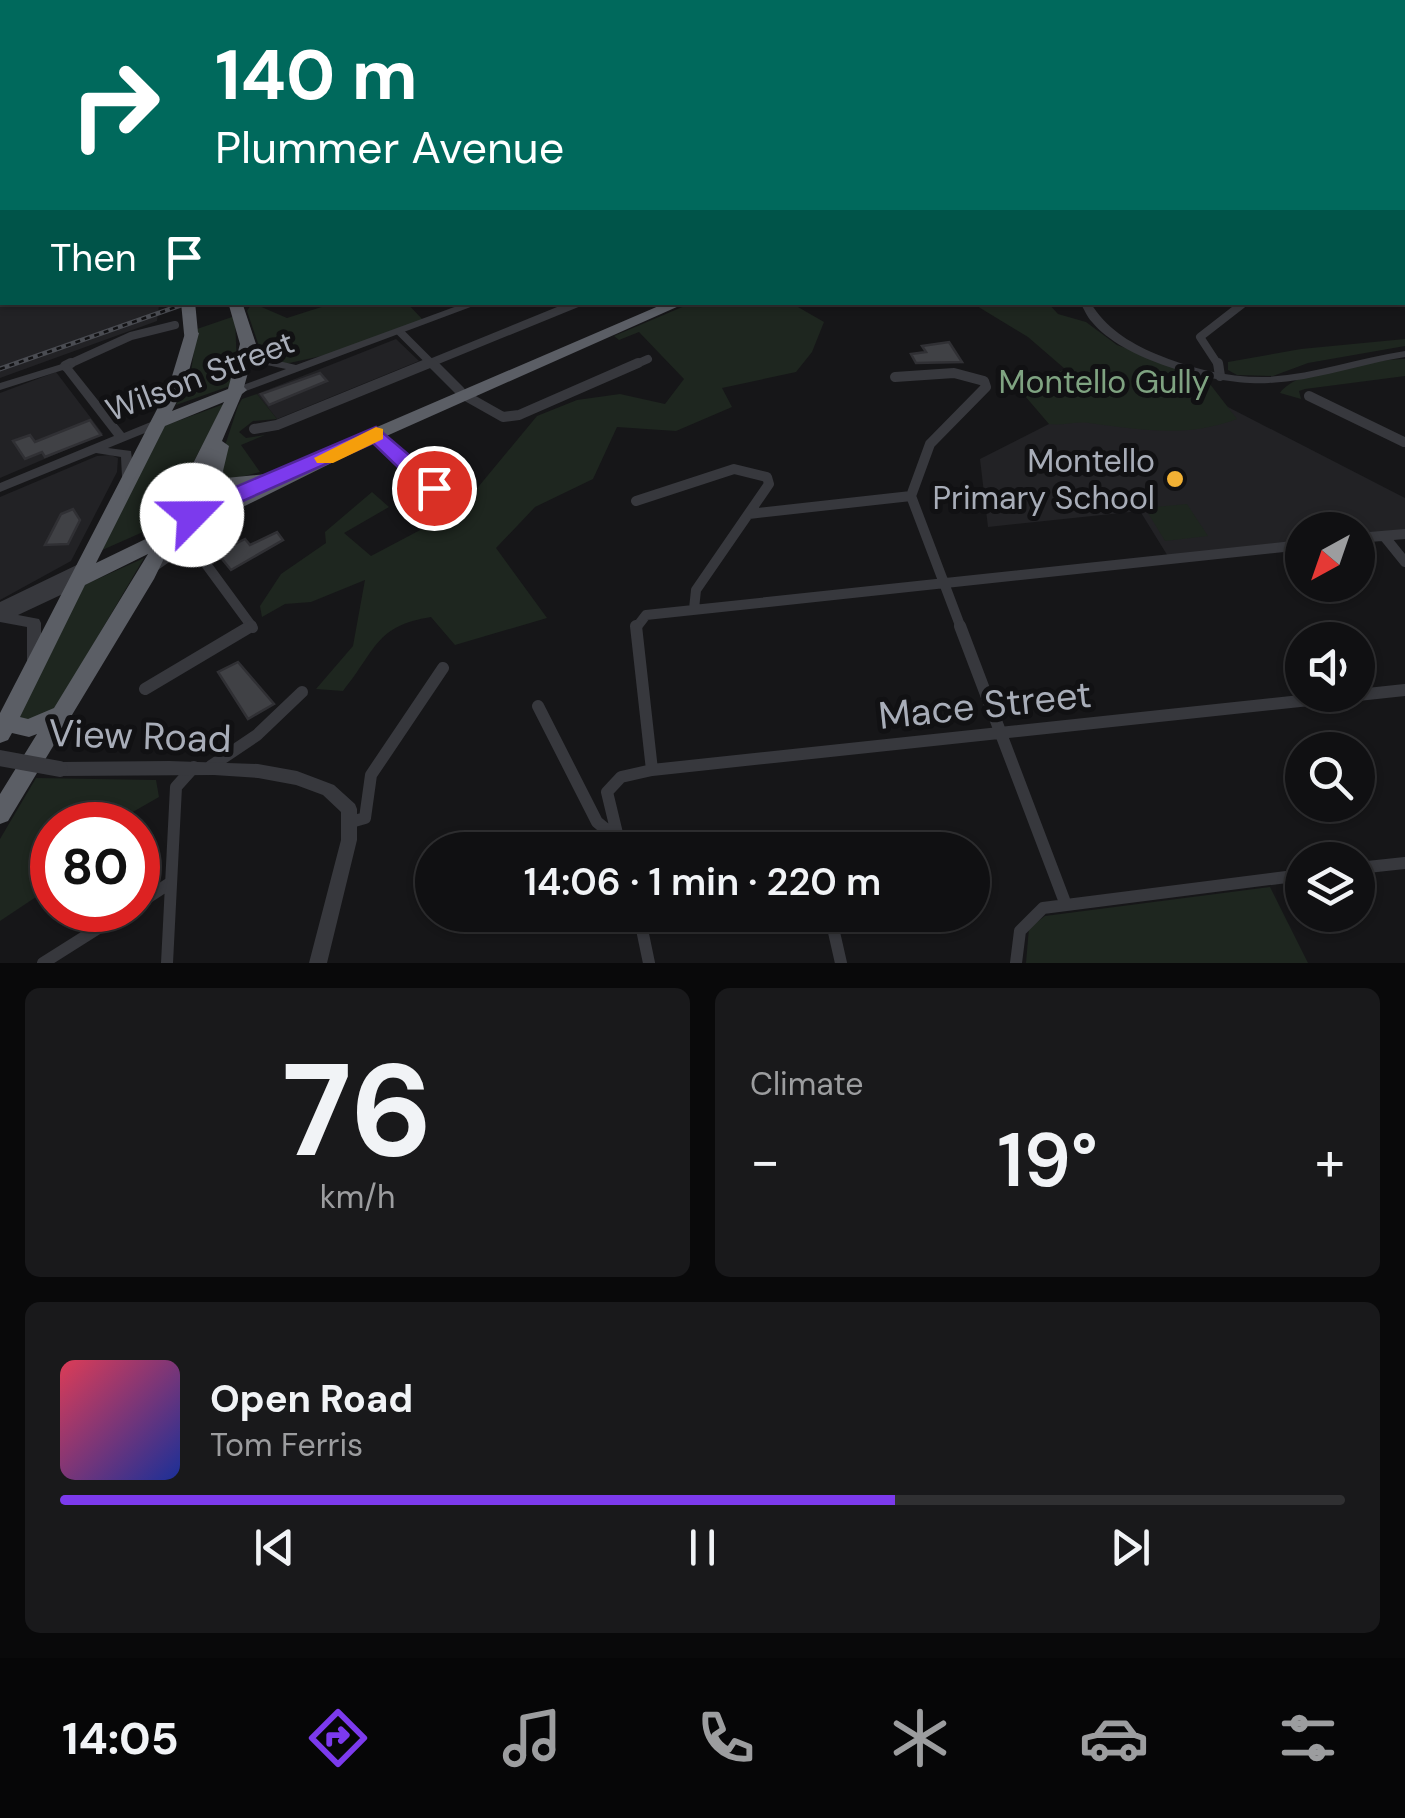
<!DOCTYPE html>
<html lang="en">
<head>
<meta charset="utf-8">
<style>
  :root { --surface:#101012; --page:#19191b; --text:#f1f3f6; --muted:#9c9d9f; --line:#303032; --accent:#7c3aed }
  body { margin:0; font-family:"DM Sans",sans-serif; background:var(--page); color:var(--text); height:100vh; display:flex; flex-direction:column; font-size:38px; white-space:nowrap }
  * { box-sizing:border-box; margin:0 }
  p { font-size:32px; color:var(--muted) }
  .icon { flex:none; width:55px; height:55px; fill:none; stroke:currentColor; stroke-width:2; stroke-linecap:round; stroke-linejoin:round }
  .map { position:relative; height:963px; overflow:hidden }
  .details { display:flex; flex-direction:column; gap:25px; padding:25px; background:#09090a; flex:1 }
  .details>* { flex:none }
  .hud { position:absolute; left:0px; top:0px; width:1405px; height:305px; box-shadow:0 2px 8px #0004,0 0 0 2px var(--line); background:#00695c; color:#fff; overflow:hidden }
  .needle { width:65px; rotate:220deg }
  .buttons { position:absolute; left:1285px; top:512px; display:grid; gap:20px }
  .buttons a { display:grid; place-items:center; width:90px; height:90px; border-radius:50%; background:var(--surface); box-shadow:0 2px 8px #0004,0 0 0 2px var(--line); font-size:50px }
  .speed { position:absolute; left:30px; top:802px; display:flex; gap:20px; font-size:50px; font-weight:700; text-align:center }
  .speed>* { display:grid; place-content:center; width:130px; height:130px; border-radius:50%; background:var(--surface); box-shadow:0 2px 8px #0004,0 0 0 2px var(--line); line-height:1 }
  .speed .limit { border:15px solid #d22; background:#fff; color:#111 }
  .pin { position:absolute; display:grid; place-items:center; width:85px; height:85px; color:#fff; margin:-42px; border:5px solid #fff; border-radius:50%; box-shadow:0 2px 10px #0007 }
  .me { position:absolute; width:110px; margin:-55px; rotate:67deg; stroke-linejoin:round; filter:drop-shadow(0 0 8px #0008) }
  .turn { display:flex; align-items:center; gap:35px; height:210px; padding:0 50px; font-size:45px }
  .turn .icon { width:130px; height:130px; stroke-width:2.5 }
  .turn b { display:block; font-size:70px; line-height:85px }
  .then { display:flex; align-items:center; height:95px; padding:0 50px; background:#0003; gap:20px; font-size:38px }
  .big { font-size:75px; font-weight:600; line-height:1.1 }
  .details .card { flex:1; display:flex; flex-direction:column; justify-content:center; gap:15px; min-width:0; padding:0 35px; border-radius:15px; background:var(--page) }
  .details .dial { align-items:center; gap:0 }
  .dial b { font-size:130px; line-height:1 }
  .song { display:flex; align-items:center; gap:30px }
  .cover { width:120px; height:120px; border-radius:15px; background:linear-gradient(135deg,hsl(350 70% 55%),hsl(230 70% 35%)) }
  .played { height:10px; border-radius:5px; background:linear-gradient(90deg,var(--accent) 65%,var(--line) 65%) }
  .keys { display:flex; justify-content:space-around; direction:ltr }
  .heat { display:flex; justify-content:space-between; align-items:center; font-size:55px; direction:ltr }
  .details .tiles { flex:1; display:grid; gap:25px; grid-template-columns:1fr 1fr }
  .card:last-child { grid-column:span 2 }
  .trip { position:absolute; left:415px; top:832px; width:575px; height:100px; border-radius:50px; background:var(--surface); box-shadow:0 2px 8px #0004,0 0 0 2px var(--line); font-weight:600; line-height:100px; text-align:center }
  .tab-bar { display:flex; height:160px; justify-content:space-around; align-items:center; background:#060607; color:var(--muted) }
  .tab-bar .icon { width:70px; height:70px }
  .tab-bar .current { color:var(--accent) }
  .tab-bar b { font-size:45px; color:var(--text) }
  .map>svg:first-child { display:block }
  .built { fill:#222225 }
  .green { fill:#1e261f }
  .building { fill:#404145; stroke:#303034; stroke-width:2.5 }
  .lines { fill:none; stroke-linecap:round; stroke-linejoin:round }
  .minor-far3 { stroke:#37383d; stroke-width:6 }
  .minor-far2 { stroke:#37383d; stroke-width:8 }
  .minor-far1 { stroke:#37383d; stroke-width:10 }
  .minor { stroke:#37383d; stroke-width:12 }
  .tertiary { fill:#37383d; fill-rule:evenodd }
  .trunk { fill:#5b5e65; fill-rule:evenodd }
  .rail-casing { stroke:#4a4c52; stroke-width:5 }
  .rail { stroke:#111113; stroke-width:2.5; stroke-dasharray:5; stroke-linecap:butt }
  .tertiary-bridge { stroke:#37383d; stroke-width:16 }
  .trunk-bridge { stroke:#5b5e65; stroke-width:14 }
  .route { fill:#7c3aed; stroke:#51269a; stroke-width:2.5 }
  .slow { fill:#f59e0b }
  .poi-dot { fill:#f2b134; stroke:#111113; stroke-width:4 }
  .labels { text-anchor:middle; stroke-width:10; stroke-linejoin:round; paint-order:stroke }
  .street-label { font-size:32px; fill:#a8adb8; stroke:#111113 }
  .park-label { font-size:32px; fill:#7fa381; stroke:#111113 }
  .poi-label { font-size:32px; fill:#a8adb8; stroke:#111113; text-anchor:end }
  .near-street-label { font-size:38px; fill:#a8adb8; stroke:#111113 }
</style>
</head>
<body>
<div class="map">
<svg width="1405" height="963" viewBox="0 0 1405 963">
  <rect width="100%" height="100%" fill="#161618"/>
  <path class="built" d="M0,114L2,302L159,305L157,321L0,378Z
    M396,339L419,361L277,419L257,394Z
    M56,372L103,434L0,478V393Z
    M1226,406L1405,498V534L1358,538V530H1302V545L1169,558L1140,511L988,527L980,459L1049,424Z
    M111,455L118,458L117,472L71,561L0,600V497L97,456Z"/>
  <path class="green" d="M406,302L423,320L326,355L280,365L262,355L247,311L252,303L287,318L334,303Z
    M694,302L791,303L824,322L812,352L796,372L722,388L732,407L676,431L617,427L593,479L535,507L496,548L547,618L455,645L431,617C375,626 377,649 343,691L316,689L353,646L365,580L311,602L285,604L262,617L260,606L281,574L326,543L325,532L372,492L389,507L344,533L371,556L460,509L537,416L577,400L620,394L665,404L684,379L639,332L619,340L614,336Z
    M972,303H1048L1058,314L1086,322L1117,345L1203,375L1237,419C1187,438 1141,430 1089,423C1076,421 1062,426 1049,424L1019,389L1065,369L1028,337Z
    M235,316L237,369L230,386L176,405L191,372L197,329Z
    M1405,339V346L1308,363L1273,376L1237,375L1228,370V362L1301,349Z
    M1405,359V376L1305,389L1299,391L1301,399L1280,393C1296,369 1376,360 1405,359Z
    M257,394L277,419L253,421L239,432L246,438L265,435L241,445L260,472L225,481L217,470L238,406L242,399Z
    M224,404L161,524L100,551L164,426Z
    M1187,504L1208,536L1165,541L1145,508Z
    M144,558L51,716L40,722L14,721L80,587Z
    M36,778L156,780L159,797L110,825H52V858L33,870L42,893L0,921V839Z
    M1270,887L1308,963H1026L1029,928L1045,916Z"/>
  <path class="building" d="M949,342L962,362L916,363L911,354L926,352L922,346Z
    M320,373L327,381L269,405L261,394Z
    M90,420L101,435L45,457L42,452L25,459L13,441L30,435L35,442Z
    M73,509L80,520L68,544L45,545L61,514Z
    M277,532L283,540L231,570L217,553L245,539L250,545Z
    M238,662L274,704L248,719L218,672Z"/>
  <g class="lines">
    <path class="minor-far3" d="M865,2L878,0"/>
    <path class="minor-far2" d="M400,332L434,366
      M65,366L131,336L175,325
      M423,366L580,302
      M632,366L648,359
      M1219,366L1200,337L1245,302"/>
    <path class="minor-far1" d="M432,363L460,391
      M1218,363L1220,376
      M65,366L71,363
      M895,377L954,373L984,381L986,387L930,444L911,496L961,628
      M464,395L503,417L519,415L638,363
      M1309,396L1404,442
      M254,429L277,425L429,363
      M376,434L434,488
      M636,501L734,469L767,477L769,484L696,590L694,609
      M749,514L911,496
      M181,530L253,628
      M1384,536L1405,562
      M1358,538L1405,534
      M155,566L178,550H197
      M636,628L646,615L1302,545"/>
    <path class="minor" d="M636,626L652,770
      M960,626L1066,905
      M145,689L251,626
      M1358,695L1405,690
      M538,706L597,822L614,836
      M211,766L257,735L302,692
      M351,822L365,818L371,775L443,668
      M621,850L607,792L621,777L652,770L1356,695
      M1358,868L1405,863
      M138,904L170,883
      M639,915L649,963
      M831,919L841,963
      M43,963L127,910
      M167,963L176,787L194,767
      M1016,963L1020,931L1043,908L1302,875"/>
    <path class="tertiary" d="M532,0H538L537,2H531Z
      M1402,28L1405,29V33H1402Z
      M468,302H484L243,392L239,393L233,390L235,388L286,369L262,364L244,346L243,344L244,342H252L270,359L296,365Z
      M1080,302H1090C1106,328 1128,342 1156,354C1191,369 1230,378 1268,377C1315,374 1359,358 1405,351V357C1360,364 1315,381 1269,383C1219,386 1125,362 1092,322C1087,317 1084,309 1080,302Z
      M65,363L69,364L124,433L158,419L164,423L162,426L108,448L131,451L134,477L132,480L128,481L122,477L121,457L96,453L0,492V483L114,436L63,370L0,390V383Z
      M83,562L88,564L90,567L88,570L76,576L82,577L84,581L82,585L18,615L39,619L41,623V660L39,664L34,666L29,664L27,660V627L0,622V602Z
      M169,761L258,764L297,771L334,785L355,804L357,809V840L327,963H309L341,840V812L323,795L296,785L258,778L214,775L60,776L54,774L52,769L54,764L60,762Z"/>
    <path class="trunk" d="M228,302H242L256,344L244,387L247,390L242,394L222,441L229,446L223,471L226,478L267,474L274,477L370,430L668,302H688L382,438L172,542L154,579L8,821L0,824V794L37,734L29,737L12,733L8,740L0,743V713L169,386L186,330L191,328L199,333L185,386L172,411L228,389L240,344ZM224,402L158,533L96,563L165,426ZM206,473L214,488L253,487L183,521ZM148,554L54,708L28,719L20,717L85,585Z"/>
    <defs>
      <path id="rail" d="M0,369L190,302"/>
    </defs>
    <use href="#rail" class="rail-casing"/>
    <use href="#rail" class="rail"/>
    <path class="tertiary-bridge" d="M0,758L60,769"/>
    <path class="trunk-bridge" d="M188,302L191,333"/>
  </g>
  <path class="route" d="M376,427L442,483V494H426L373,443L200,520L192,523L180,515L184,509Z"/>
  <path class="slow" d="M376,427L383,429V439L333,463H317L314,458Z"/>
  <circle class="poi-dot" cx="1175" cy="479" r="10"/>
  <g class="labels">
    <g class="street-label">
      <text transform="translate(200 376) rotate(-21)" y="11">Wilson Street</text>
    </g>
    <g class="park-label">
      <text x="1104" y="393">Montello Gully</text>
    </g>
    <g class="poi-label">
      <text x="1155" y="472">Montello<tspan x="1155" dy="37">Primary School</tspan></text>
    </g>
    <g class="near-street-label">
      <text transform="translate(985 705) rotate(-6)" y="13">Mace Street</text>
      <text transform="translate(140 736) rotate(2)" y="13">View Road</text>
    </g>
  </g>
</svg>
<div class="buttons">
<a><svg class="needle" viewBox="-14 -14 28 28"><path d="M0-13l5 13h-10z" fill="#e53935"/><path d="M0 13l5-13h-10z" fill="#9c9d9f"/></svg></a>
<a><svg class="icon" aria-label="sound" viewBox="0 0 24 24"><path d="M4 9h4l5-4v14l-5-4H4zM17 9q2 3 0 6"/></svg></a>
<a><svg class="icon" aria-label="search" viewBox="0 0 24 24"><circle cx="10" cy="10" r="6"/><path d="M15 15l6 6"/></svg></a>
<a><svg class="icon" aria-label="layers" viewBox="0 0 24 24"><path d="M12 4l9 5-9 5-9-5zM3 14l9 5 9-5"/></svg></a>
</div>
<div class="speed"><div class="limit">80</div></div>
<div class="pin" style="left:434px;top:488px;background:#d93025"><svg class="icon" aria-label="arrive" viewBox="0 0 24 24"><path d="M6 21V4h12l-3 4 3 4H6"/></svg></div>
<svg class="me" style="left:192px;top:515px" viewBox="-20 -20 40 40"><circle r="19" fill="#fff"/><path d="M0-13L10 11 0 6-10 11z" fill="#7c3aed"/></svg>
<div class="trip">14:06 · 1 min · 220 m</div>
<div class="hud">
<div class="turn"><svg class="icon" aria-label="right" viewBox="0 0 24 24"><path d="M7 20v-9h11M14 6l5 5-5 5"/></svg><div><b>140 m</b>Plummer Avenue</div></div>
<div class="then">Then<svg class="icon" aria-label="arrive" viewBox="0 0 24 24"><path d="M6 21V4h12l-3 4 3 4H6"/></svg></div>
</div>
</div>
<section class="details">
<div class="tiles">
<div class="card dial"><b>76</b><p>km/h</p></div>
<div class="card"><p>Climate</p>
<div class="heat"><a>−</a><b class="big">19°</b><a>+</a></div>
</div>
<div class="card">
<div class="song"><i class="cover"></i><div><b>Open Road</b><p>Tom Ferris</p></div></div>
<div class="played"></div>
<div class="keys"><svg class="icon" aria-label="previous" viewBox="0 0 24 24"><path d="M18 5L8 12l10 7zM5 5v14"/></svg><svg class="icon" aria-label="pause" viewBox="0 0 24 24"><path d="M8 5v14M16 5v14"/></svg><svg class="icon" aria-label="next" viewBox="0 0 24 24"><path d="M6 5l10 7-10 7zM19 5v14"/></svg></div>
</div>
</div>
</section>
<nav class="tab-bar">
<b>14:05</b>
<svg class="icon current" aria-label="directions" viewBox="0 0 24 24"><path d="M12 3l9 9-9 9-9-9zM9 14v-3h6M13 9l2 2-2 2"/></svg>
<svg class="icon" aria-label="music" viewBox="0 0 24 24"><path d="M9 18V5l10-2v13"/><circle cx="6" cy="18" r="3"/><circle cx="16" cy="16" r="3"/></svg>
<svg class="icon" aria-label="phone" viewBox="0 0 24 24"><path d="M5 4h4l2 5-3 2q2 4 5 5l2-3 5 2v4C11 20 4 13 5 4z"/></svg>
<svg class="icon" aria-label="climate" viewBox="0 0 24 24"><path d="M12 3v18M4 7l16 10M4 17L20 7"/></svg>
<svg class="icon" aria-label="car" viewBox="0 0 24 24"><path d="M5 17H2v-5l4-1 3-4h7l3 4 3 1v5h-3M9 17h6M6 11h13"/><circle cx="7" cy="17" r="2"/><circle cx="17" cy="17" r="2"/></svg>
<svg class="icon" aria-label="filters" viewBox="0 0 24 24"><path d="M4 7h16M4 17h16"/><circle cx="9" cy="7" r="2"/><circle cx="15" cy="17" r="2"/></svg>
</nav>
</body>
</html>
